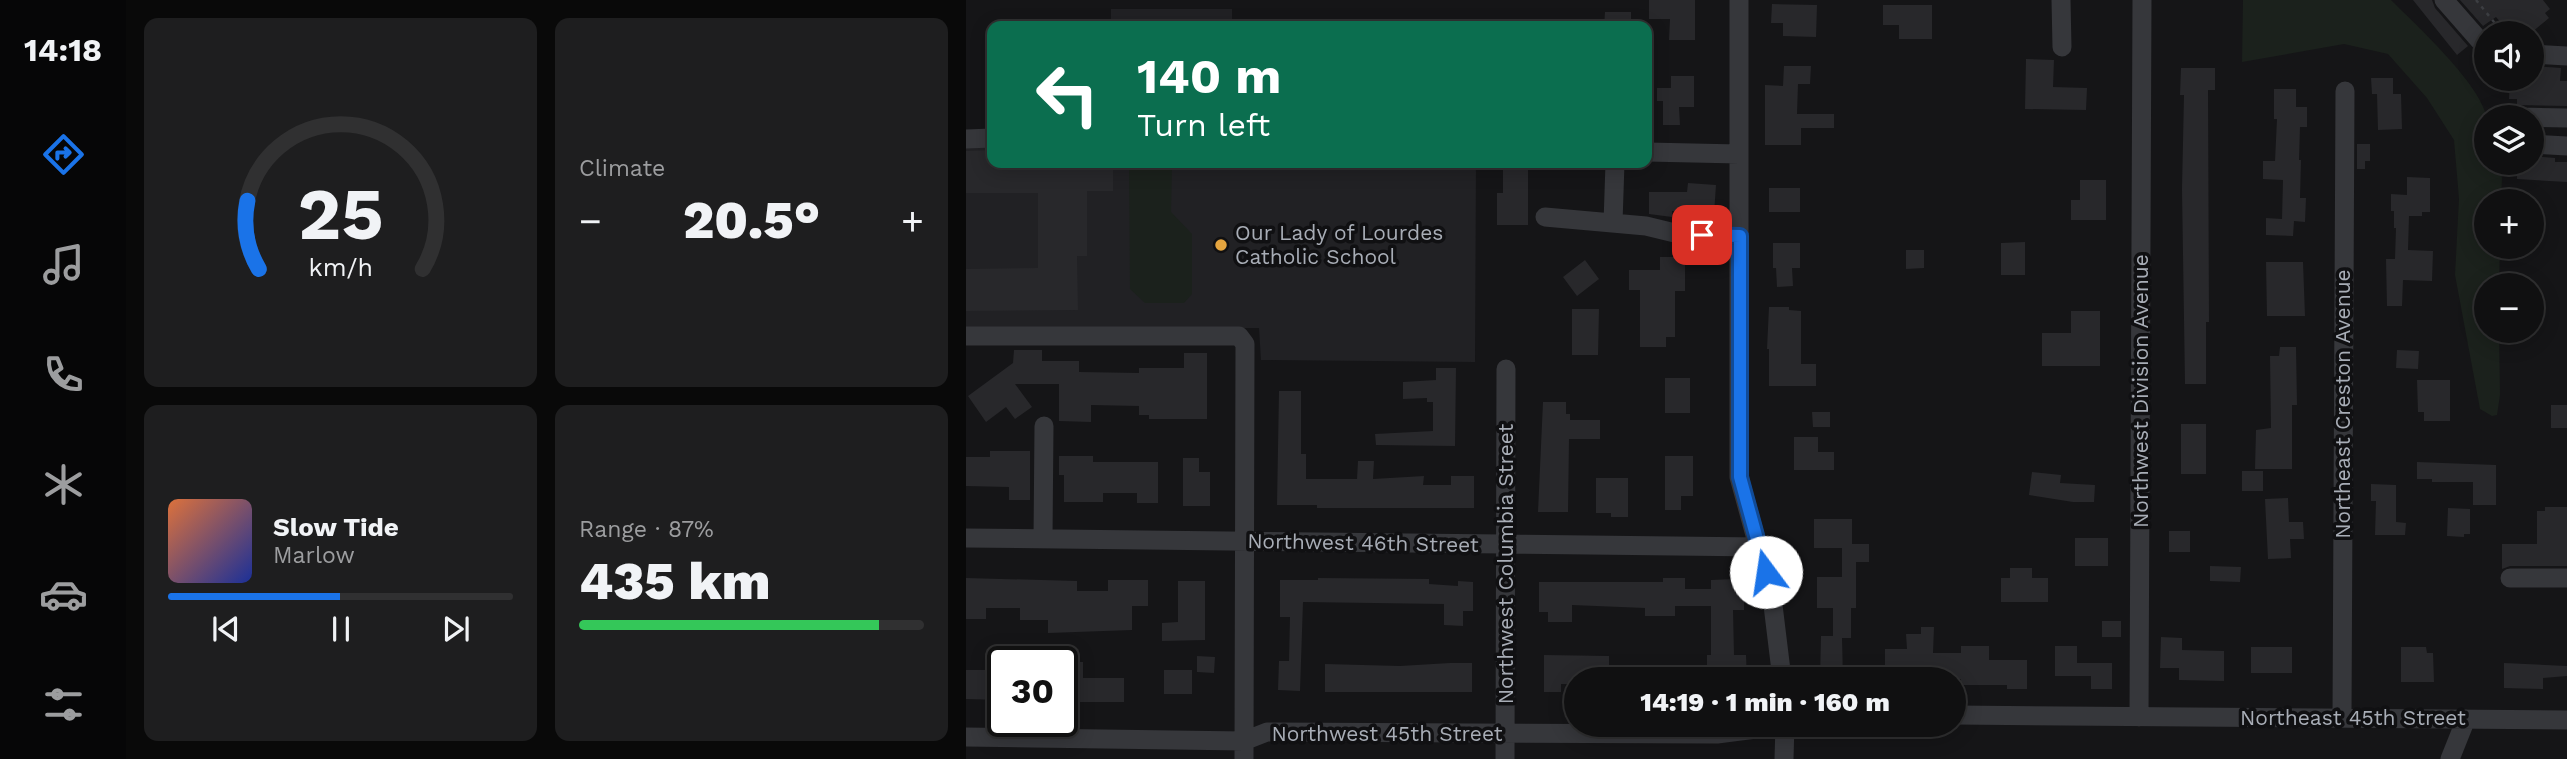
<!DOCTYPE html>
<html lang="en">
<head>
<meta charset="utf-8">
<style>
  :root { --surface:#101011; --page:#1e1e1f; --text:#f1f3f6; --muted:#9c9d9f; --line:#303031; --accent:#1a73e8 }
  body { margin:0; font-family:"Work Sans",sans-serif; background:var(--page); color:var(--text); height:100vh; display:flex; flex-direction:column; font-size:26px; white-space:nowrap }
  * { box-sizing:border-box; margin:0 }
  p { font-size:23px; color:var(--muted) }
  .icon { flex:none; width:38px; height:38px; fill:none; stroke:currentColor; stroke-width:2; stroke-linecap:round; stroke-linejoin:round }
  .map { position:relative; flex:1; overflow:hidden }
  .details { display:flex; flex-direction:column; gap:18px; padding:18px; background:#090909; width:840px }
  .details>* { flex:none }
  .hud { position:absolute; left:21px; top:21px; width:665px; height:147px; border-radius:14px; box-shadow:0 4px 18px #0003,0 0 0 2px var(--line); background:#0b6e4f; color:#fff; overflow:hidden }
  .tools { position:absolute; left:1508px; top:21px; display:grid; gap:14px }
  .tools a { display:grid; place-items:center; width:70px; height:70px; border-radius:50%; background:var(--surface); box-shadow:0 4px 18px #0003,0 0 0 2px var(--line); font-size:35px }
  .speed { position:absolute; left:21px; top:646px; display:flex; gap:14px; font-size:35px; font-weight:700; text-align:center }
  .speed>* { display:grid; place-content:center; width:91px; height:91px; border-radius:50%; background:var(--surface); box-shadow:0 4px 18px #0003,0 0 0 2px var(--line); line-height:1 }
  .speed .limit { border:4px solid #111; border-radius:10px; background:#fff; color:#111 }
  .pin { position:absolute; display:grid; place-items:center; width:60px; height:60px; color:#fff; margin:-30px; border-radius:14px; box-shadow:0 4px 10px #0006 }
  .me { position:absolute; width:77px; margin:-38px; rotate:346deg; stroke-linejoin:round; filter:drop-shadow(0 0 5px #0008) }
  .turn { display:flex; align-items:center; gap:24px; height:147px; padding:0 35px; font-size:32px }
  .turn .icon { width:91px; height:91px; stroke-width:2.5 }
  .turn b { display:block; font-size:49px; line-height:60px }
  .big { font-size:52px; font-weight:800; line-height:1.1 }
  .details .card { flex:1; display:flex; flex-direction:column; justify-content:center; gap:10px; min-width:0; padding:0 24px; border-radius:14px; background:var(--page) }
  .details .dial { align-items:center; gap:0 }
  .dial svg { height:182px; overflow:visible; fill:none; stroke:var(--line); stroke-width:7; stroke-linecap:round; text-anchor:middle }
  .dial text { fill:var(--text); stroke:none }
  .song { display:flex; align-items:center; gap:21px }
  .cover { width:84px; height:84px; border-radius:10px; background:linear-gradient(135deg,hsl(20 70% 55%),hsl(230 70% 35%)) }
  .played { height:7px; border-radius:4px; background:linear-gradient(90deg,var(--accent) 50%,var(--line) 50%) }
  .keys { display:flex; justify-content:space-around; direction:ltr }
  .heat { display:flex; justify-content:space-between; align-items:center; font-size:38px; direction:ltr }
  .charge { height:10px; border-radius:5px; background:linear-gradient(90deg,#34c759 87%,var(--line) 0) }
  .details .tiles { flex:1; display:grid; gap:18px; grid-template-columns:repeat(2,1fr) }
  .trip { position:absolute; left:598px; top:667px; width:402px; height:70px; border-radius:35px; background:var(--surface); box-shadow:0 4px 18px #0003,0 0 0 2px var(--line); font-weight:800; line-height:70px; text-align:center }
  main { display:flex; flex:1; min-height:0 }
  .tabs { display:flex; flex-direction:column; width:126px; justify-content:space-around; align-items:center; background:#060607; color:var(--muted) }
  .tabs .icon { width:49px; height:49px }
  .tabs .active { color:var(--accent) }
  .tabs b { font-size:32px; color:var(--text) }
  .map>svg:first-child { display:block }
  .built { fill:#212124 }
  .green { fill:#1b211c }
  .building { fill:#28282b }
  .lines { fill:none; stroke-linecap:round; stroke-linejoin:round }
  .path { stroke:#3c3e42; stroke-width:2.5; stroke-dasharray:3.5 5; stroke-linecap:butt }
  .minor { stroke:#36373b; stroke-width:19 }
  .route-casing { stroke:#114b97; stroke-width:18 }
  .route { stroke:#1a73e8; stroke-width:12 }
  .poi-dot { fill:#e5a53f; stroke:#101012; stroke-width:2.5 }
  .labels { text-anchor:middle; stroke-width:7; stroke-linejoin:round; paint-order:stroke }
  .poi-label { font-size:21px; fill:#a8adb6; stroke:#101012; text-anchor:start }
  .street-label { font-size:21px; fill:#a8adb6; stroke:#101012 }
</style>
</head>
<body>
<main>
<nav class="tabs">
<b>14:18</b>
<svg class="icon active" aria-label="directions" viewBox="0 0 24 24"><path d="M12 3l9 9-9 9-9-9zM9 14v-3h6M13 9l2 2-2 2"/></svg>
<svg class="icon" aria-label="music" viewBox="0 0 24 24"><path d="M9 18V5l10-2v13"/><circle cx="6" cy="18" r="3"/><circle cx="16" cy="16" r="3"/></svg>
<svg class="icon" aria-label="phone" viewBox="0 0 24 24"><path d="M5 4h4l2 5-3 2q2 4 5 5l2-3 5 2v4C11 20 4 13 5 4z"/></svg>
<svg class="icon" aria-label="climate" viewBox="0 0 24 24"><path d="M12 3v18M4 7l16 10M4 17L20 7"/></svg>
<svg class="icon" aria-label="car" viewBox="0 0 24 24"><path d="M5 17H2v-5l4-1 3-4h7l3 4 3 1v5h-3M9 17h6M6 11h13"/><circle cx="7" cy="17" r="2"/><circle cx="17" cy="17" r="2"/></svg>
<svg class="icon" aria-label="filters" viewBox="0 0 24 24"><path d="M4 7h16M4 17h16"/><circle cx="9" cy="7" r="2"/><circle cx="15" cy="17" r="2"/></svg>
</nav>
<section class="details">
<div class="tiles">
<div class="card dial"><svg viewBox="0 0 100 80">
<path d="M14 69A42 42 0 1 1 86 69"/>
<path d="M14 69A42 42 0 0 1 9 39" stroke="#1a73e8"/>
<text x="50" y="56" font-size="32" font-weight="700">25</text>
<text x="50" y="72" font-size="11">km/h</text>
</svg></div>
<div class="card"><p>Climate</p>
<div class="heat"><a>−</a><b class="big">20.5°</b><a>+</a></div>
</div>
<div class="card">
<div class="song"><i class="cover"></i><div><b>Slow Tide</b><p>Marlow</p></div></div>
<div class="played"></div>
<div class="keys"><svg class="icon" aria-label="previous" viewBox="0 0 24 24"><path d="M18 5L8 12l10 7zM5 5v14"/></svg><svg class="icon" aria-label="pause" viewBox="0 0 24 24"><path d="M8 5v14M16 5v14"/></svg><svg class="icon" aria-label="next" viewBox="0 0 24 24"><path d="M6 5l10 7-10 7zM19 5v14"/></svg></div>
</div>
<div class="card"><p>Range · 87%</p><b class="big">435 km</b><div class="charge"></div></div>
</div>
</section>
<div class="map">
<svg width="1601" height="759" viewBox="0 0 1601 759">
  <rect width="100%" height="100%" fill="#151517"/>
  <path class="built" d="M145,9H266V26H145Z
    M0,147H26V163H510L509,362L295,360L293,328H0Z"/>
  <path class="green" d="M1277,0H1425C1450,25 1516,85 1521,119C1523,133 1521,149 1521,163H1532L1536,178L1535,201H1521V247H1534L1533,285H1521V331H1533L1534,395L1531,415L1526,416L1514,409L1489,275L1493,199L1488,140L1461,98L1422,54L1378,44L1276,62Z
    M163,163H206L205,212L226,234V294L218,303H179L164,289Z"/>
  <path class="building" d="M683,0H729V40H703L704,19H683Z
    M1447,0H1466L1469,8L1502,46L1491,55Z
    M1494,0H1577L1584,9L1579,13L1583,18L1565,33H1548L1543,27L1540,29L1530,17L1517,26Z
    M806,4L851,5L850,37L817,36V23H805Z
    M917,5H966V39H933V25H917Z
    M639,12H665V26H638Z
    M1060,59L1088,60L1087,87L1121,88L1120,110L1059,109Z
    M818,66H845L844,84H832L831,114H868V128H835V145H799V85L817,86Z
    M1566,66L1595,68L1594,81H1601V106L1551,105V99H1543L1544,80H1566Z
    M1215,68H1249V90H1242L1243,322H1240V384H1219L1216,189L1218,95H1214Z
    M705,76H728V107H713L714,125H697V101H691V88H705Z
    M1405,78H1427V94H1435L1436,129L1412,130L1411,94H1406Z
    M1308,89H1330V107H1341V127H1334L1333,160H1335L1334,198H1340L1339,222L1328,221L1327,236L1300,235V218L1316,219L1317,180L1297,179V161H1309L1311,119H1308Z
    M1391,144H1404V161H1399V169H1391Z
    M26,150V163H111V167H147V191H121V256H111L112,310L0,311V269L72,268V193H0V151Z
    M1566,156L1589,158V162H1601V182L1551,179V163H1566Z
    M537,163H562V225H531V193H537Z
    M1441,177L1464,178V212H1456V216H1443L1442,250L1467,251L1466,281L1437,280L1436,306H1421L1420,259H1429L1430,228H1428V211H1425V194L1441,195Z
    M1114,180H1140V220H1105V200H1114Z
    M722,183L750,185L748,214L706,211V217L683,214V192H721Z
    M803,188H834V212H803Z
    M1059,242V275H1035V243Z
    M807,243H834V268H826L827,286L811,287L810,268H807Z
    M940,250H958V268L940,269Z
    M694,257H719V291H709V337H700V347H674V290H663V270H694Z
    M619,260L633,279L611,296L597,277Z
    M1300,262H1337L1339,316H1301Z
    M803,307H823V310L835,311V364H850V386H803V349H801Z
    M606,309H633L632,355H606Z
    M1105,311H1134V366H1076V333H1105Z
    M1314,347H1330L1331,405H1326V469H1289L1290,430L1305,428L1304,356H1313Z
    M48,350H76V361H113V372L173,373V368H218V353H241V419H183V415H173V406L125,405V422L93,421V384H49L66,407L49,419L40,407L20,422L2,396L47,363Z
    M1431,350L1453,351L1452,369L1430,368Z
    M470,368H490L489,446L410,445L409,434L467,431V402H461V398L437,399V382L470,380Z
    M699,378H724V413H699Z
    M1451,380H1484V421H1458V412H1452Z
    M313,391H335V454H340V479H391L392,461H408L407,479L458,476L457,485H485V476H508V508H351V505H311Z
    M577,402H600V414H604V420H634V439H603L602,512H572Z
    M1585,405H1601V428H1585Z
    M846,412H864V427H847Z
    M1215,424H1240V474H1215Z
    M828,437H852V452H868V470H828Z
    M24,451H64V500H43V487L0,486V457H24Z
    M93,456H127V462H192V503H171V493H137V502H98V475H93Z
    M699,456H727V496H715V510H699Z
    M217,458H233V472H244V506H217Z
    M1451,462L1530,465V505H1507V482H1466V479H1451Z
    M1276,471H1297V491H1276Z
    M1066,472L1095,475L1094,483L1129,485L1128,502H1107L1063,495Z
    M630,478H662V517H645V513H630Z
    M1405,484L1430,485V522L1440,523L1439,535H1409L1410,501H1405Z
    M1322,498L1323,522H1337L1338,539H1324L1325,558L1302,559L1299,499Z
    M1579,507H1601V566H1544L1536,569V544H1571V511H1579Z
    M1482,508L1504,509V534H1498V537L1481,536Z
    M848,519H886V544H903V562H890V608H885V638H876L877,679H854L855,636H867V608H851V577H876V548H848Z
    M1203,531H1224V552H1203Z
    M1109,538H1142V566H1109Z
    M1244,566L1275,567L1274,582L1244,581Z
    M1044,568H1066V578H1082V602H1035V578H1044Z
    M0,578L111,581V591H142V580H182V606H166V630L82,633V620H54V608H20V619H0Z
    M352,578L463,579V584L492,586V581L507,582V611H497V626L478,625V604L337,602L334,691L312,690L313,661H323L324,617H314V580H352Z
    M697,578H719V589H745V580L769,579V588H778V610H767L768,655H780L781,679H741V655H745V606H709V616H679V608L606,605V622H582V612H573V582H697Z
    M212,581H239V640L196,641V623L212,622Z
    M1136,621H1155V637H1136Z
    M955,627H968L967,653H995V646H1023V660H1061V689H1041V685H995V679H905V665H919V649H941L940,634H955Z
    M1195,637L1216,638V650L1258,651V681L1213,680V668H1194Z
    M1089,646H1111V663H1146V689H1125V676H1089Z
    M1285,647H1326V673H1285Z
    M1435,647H1460L1461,653H1467L1468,682H1435Z
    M578,655L643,656V679H611V684H595V692H578Z
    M231,656L249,657L248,673L231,672Z
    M98,662H117V678H158V702H98Z
    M484,663H506V692H359V664L434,666Z
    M1538,663L1601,666V676L1577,678V689L1538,688Z
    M0,670H37V700L0,699Z
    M198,670H226V694H198Z"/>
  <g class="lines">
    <path class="path" d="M1510,0L1537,33"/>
    <path class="minor" d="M773,0V477L806,597L816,679
      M1095,0L1096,47
      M1478,0L1521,49
      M1566,54L1601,56
      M1552,117L1601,118
      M0,139L26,138
      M1566,144L1601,146
      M681,152L773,154
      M579,217L680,226L717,235L773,236
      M647,223L649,163
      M0,336H273L279,344L278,759
      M0,538L794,547
      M77,539L78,426
      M1544,578H1601
      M989,715L1601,720
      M1173,717L1176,0
      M1376,718L1379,91
      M0,737L278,741L301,732L751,734L790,729L799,724
      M539,759L540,369
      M818,759L819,724
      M1484,759L1500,719"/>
  </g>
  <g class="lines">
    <defs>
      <path id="route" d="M736,235L774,236V477L800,572"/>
    </defs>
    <use href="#route" class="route-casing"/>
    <use href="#route" class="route"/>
  </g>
  <circle class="poi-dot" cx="255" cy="245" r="7"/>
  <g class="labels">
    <g class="poi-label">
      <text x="269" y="240">Our Lady of Lourdes<tspan x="269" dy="24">Catholic School</tspan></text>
    </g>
    <g class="street-label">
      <text transform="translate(1175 391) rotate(-90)" y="7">Northwest Division Avenue</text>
      <text transform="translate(1377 404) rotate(-90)" y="7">Northeast Creston Avenue</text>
      <text transform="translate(397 543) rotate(1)" y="7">Northwest 46th Street</text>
      <text transform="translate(540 564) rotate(-90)" y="7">Northwest Columbia Street</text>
      <text x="1387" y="725">Northeast 45th Street</text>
      <text x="421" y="741">Northwest 45th Street</text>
    </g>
  </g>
</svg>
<div class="tools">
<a><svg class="icon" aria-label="sound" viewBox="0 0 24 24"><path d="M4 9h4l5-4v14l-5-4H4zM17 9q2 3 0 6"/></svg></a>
<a><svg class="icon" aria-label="layers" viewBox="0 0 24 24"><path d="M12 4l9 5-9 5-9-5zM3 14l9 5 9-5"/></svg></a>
<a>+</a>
<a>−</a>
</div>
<div class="speed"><div class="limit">30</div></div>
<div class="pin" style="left:736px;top:235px;background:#d93025"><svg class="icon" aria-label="arrive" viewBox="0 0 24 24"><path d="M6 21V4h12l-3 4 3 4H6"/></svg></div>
<svg class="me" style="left:800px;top:572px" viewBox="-20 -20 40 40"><circle r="19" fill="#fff"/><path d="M0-13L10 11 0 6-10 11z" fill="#1a73e8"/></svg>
<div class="trip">14:19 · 1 min · 160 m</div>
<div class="hud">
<div class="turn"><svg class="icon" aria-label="left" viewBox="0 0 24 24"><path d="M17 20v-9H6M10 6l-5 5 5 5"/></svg><div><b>140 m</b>Turn left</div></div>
</div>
</div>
</main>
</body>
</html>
